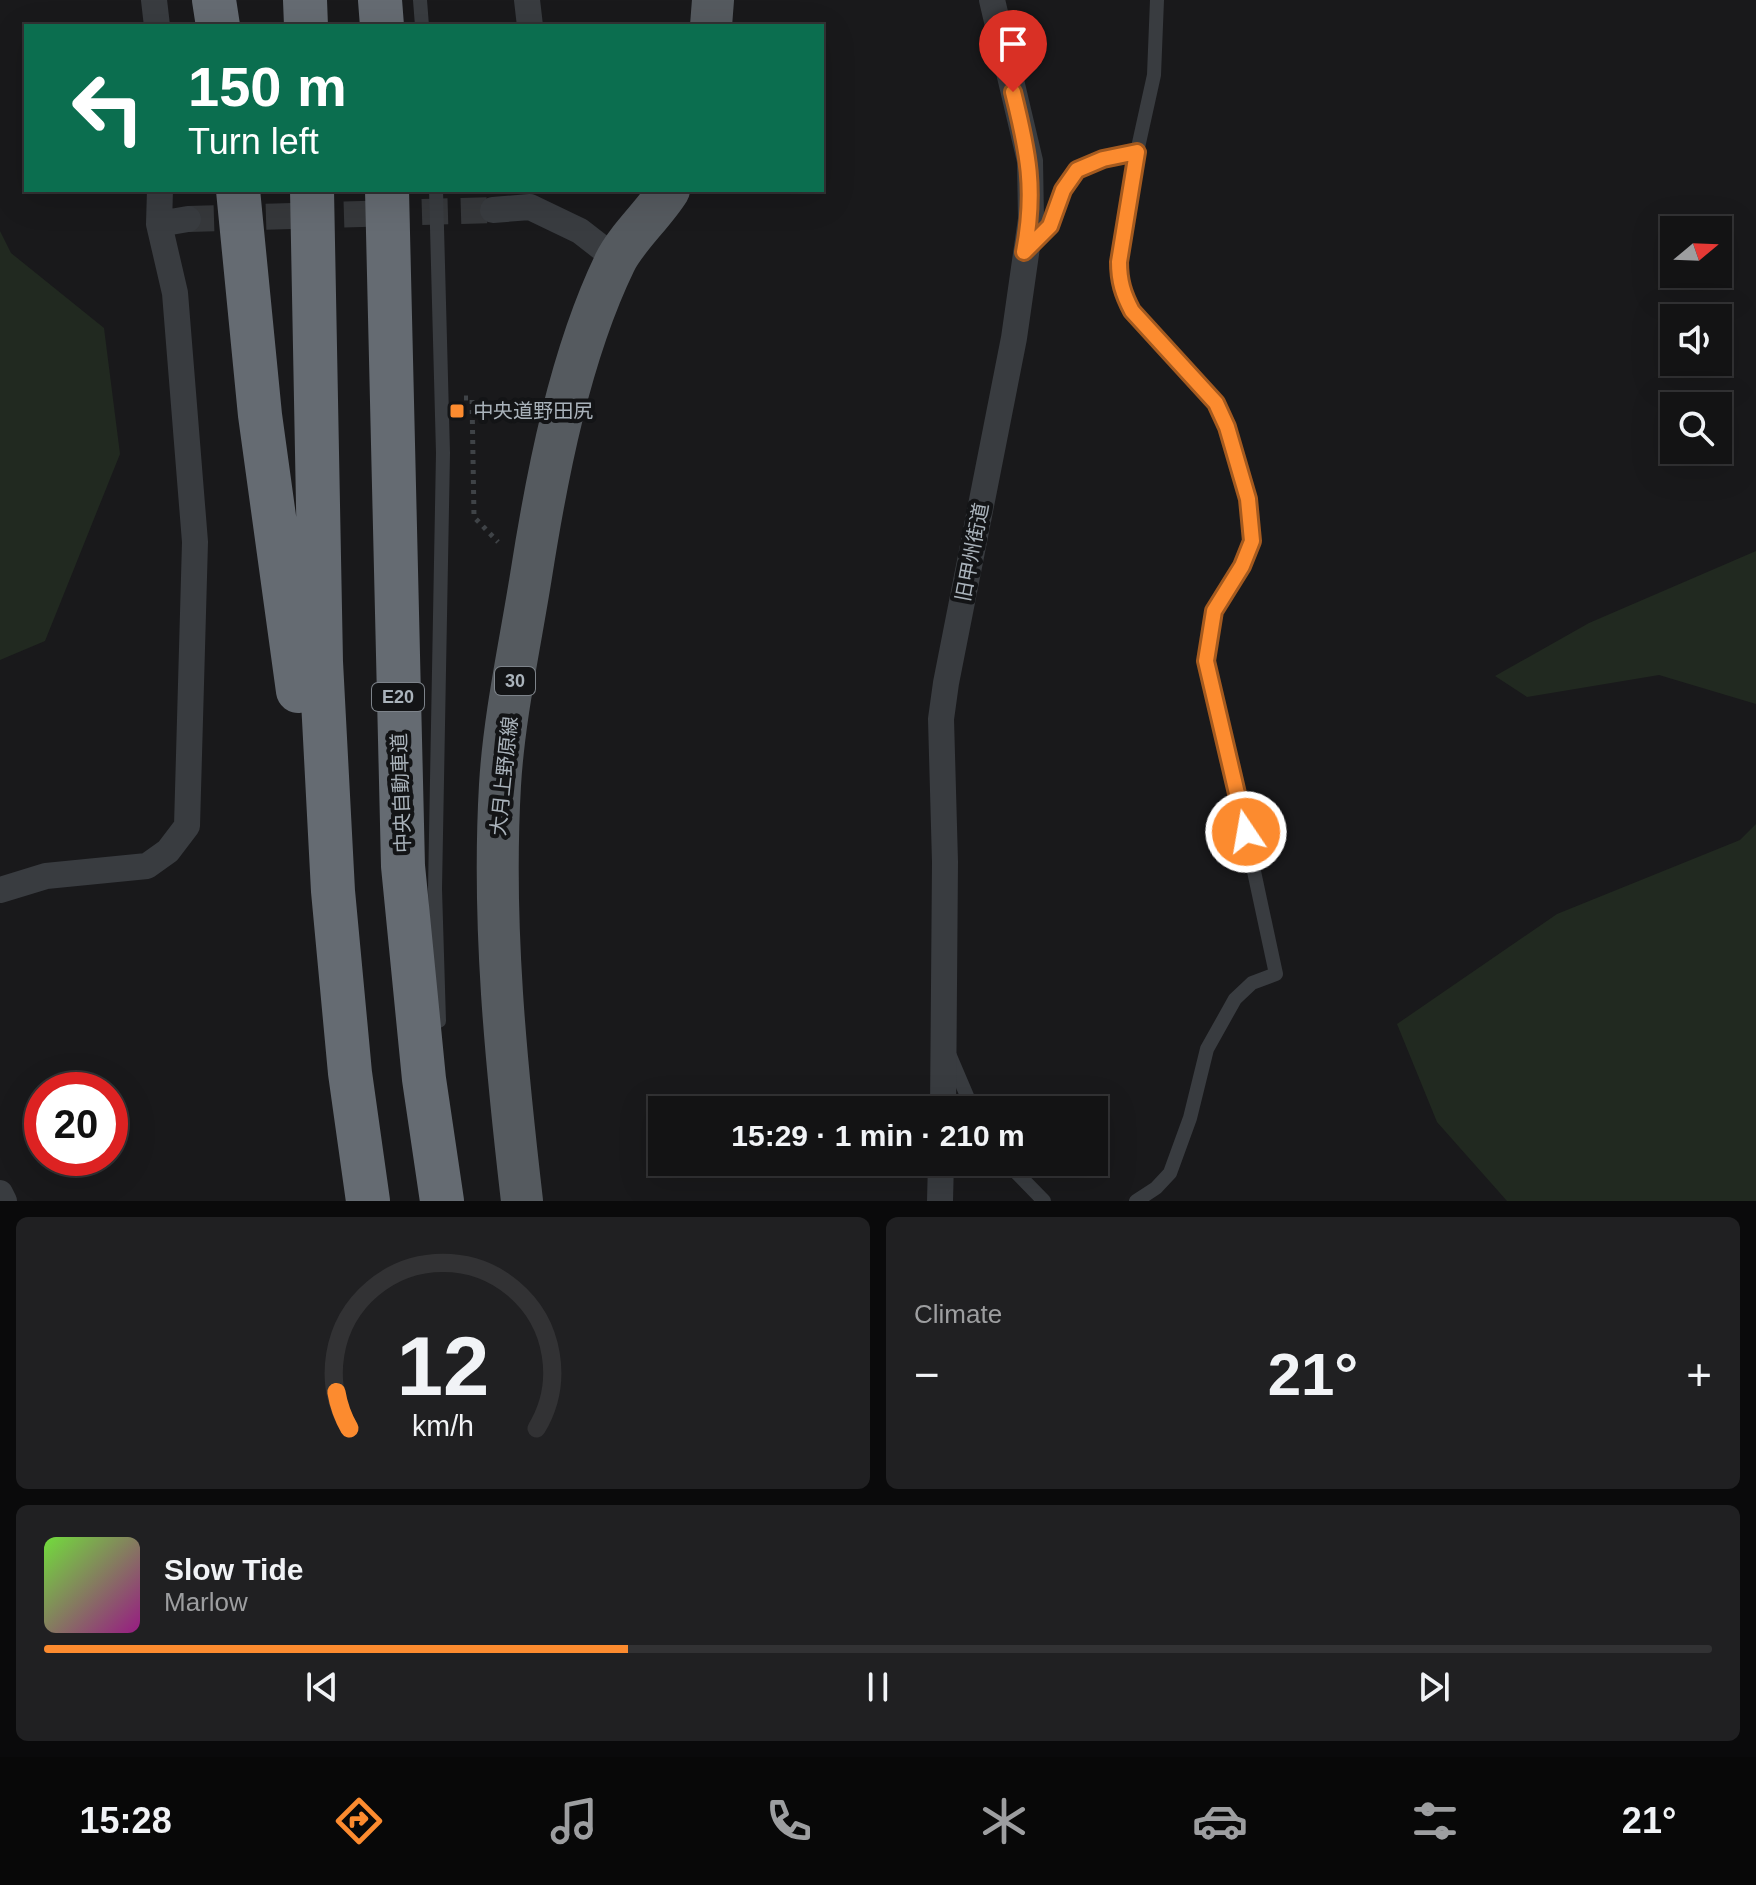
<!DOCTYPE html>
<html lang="en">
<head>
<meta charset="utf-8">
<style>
  :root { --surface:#131314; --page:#202022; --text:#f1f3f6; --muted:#9d9ea0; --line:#323234; --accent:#fc8b2f }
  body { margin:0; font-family:Helvetica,"Noto Sans JP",sans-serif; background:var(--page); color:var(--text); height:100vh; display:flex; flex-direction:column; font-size:30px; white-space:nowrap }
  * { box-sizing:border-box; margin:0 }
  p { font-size:26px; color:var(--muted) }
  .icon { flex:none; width:44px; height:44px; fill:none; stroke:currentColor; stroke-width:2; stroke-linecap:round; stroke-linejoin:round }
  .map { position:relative; height:1201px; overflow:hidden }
  .side { display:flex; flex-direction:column; gap:16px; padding:16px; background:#0a0a0b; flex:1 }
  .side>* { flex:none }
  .banner { position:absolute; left:24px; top:24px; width:800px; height:168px; border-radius:0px; box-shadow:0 8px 32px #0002,0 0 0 2px var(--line); background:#0b6e4f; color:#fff; overflow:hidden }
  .needle { width:52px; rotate:71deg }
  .controls { position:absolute; left:1660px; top:216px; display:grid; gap:16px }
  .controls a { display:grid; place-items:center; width:72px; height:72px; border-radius:0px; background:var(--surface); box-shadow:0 8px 32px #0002,0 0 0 2px var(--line); font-size:40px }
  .speed { position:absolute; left:24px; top:1072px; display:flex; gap:16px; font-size:40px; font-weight:700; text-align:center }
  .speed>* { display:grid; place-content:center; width:104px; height:104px; border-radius:50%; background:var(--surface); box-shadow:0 8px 32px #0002,0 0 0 2px var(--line); line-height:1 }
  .speed .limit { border:12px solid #d22; background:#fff; color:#111 }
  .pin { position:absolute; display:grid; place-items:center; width:68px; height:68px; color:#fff; margin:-82px -34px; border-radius:50% 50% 50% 0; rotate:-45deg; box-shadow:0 0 8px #0007 }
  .pin .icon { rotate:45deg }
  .me { position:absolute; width:88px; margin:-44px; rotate:348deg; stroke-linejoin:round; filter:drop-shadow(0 0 6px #0008) }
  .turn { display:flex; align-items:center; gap:28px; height:168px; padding:0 32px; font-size:36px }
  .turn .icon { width:104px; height:104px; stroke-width:2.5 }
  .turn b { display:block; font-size:56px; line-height:68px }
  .big { font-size:60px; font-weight:800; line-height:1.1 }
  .side .widget { flex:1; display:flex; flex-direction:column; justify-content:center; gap:12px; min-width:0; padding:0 28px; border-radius:12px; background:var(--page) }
  .side .dial { align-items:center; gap:0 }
  .dial svg { height:208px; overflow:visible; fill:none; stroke:var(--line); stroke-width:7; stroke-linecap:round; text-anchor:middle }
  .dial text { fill:var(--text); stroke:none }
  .song { display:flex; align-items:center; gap:24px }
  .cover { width:96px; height:96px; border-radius:12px; background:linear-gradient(135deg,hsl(100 70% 55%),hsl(310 70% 35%)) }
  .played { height:8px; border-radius:4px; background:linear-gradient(90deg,var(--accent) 35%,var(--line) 35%) }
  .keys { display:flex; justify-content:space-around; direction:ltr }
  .heat { display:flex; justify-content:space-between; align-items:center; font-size:44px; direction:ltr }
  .side .tiles { flex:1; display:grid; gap:16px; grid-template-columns:1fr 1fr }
  .widget:last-child { grid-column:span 2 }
  .trip { position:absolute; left:648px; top:1096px; width:460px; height:80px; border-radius:0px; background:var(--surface); box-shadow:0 8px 32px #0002,0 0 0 2px var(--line); font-weight:800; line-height:80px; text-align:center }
  .tab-bar { display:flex; height:128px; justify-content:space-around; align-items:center; background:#080808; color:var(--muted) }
  .tab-bar .icon { width:56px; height:56px }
  .tab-bar .current { color:var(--accent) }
  .tab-bar b { font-size:36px; color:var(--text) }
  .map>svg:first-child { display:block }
  .green { fill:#212920 }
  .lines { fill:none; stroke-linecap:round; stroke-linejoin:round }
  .minor-tunnel { stroke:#36383b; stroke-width:26; stroke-dasharray:26 13; stroke-linecap:butt }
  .path { stroke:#3f4347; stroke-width:5; stroke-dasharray:4 6; stroke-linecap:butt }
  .service { stroke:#393c40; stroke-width:14 }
  .minor { stroke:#393c40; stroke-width:26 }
  .primary { stroke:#555a5f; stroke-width:42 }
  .motorway { stroke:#656b72; stroke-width:44 }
  .route-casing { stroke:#a45a1f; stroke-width:20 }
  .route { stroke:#fc8b2f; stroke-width:14 }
  .poi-dot { fill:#fc8b2f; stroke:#131416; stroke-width:3 }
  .labels { text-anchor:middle; stroke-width:8; stroke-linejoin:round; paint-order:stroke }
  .shield { fill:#131416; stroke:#7d838a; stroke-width:2 }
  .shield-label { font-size:18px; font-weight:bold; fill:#aab3bb }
  .poi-label { font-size:20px; fill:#aab3bb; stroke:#131416; text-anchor:start }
  .street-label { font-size:20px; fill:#aab3bb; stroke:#131416 }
</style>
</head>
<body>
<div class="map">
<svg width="1756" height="1201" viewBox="0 0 1756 1201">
  <rect width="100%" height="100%" fill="#19191b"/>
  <path class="green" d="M0,231L11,253L104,328L120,454L45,641L0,660Z
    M1756,551V704L1659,675L1527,697L1495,676L1589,623Z
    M1756,824V1201H1507L1437,1122L1397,1024L1557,914L1740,840Z"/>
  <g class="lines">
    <path class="minor-tunnel" d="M188,219L493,210"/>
    <path class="path" d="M464,398H472L474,517L498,542"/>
    <path class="service" d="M420,0L422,26
      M436,190L443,453L435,889L439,1021
      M1030,248L1050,226L1063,190L1077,170L1103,159L1137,152
      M950,1056L973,1110
      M1006,1162L1044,1201
      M1136,1201L1156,1188L1170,1173L1190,1118L1207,1049L1235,999L1252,983L1276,974L1222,722L1206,661L1214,611L1242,566L1252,541L1248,499L1227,427L1216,403L1132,311L1119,279V262L1137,152L1154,75L1157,0"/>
    <path class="minor" d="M154,0L157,26
      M527,0L530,26
      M493,210L530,207L580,231L616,259
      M159,224L188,219
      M0,890L46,876L147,866L168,851L187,826L195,542L175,293L159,224L160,190
      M943,1110L945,862L941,719L946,683L1014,338L1031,219L1030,161L992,0
      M0,1193L4,1201
      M940,1201L941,1162"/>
    <path class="primary" d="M711,26L713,0
      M522,1201C506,1063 492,924 500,785C504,717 520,645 531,576C547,474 570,355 615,262C626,239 654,214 669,190"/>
    <path class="motorway" d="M214,0L218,26
      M305,0L306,26
      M380,0L382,26
      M238,190L260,415L298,691
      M312,190L321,662L333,891L350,1073L368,1201
      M387,190L403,866L424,1079L442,1201"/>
  </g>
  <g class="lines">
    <defs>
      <path id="route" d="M1013,92C1028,152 1036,190 1024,252L1050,226L1063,190L1077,170L1103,159L1137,152L1119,262C1119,281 1123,294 1132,311L1216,403L1227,427L1248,499L1252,541L1242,566L1214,611L1206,661L1246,832"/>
    </defs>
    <use href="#route" class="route-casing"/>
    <use href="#route" class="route"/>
  </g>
  <rect class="poi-dot" x="449" y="403" width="16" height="16" rx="4"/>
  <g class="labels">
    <g class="shield">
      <rect x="495" y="667" width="40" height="28" rx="6"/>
      <rect x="372" y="683" width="52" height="28" rx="6"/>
    </g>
    <g class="shield-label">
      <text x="515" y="687">30</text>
      <text x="398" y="703">E20</text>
    </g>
    <g class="poi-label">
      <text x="473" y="418">中央道野田尻</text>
    </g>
    <g class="street-label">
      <text transform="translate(972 552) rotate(-79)" y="7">旧甲州街道</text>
      <text transform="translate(504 776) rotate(-84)" y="7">大月上野原線</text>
      <text transform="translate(401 793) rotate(-92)" y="7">中央自動車道</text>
    </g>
  </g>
</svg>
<div class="controls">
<a><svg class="needle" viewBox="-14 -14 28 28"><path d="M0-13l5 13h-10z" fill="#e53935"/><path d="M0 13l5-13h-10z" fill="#9d9ea0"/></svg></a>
<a><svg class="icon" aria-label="sound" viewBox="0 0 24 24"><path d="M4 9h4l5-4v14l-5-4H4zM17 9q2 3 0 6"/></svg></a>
<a><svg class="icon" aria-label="search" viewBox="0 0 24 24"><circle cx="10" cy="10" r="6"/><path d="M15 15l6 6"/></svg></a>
</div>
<div class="speed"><div class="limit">20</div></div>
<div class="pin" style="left:1013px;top:92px;background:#d93025"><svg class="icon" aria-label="arrive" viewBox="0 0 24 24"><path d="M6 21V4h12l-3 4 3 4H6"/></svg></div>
<svg class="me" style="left:1246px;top:832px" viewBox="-20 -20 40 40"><circle r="17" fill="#fc8b2f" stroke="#fff" stroke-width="3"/><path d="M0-11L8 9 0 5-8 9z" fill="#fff"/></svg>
<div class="trip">15:29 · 1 min · 210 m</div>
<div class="banner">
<div class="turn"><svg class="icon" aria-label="left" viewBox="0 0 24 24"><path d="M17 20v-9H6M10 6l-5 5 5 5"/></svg><div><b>150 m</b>Turn left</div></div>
</div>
</div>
<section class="side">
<div class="tiles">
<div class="widget dial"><svg viewBox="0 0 100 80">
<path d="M14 69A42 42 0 1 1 86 69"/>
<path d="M14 69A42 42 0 0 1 9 55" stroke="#fc8b2f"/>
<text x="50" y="56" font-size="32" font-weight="700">12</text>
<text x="50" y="72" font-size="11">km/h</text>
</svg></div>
<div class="widget"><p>Climate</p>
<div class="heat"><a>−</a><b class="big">21°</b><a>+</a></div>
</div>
<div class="widget">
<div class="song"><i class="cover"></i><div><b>Slow Tide</b><p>Marlow</p></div></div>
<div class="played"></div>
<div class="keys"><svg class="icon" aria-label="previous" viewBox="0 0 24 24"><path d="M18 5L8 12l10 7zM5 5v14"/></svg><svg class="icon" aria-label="pause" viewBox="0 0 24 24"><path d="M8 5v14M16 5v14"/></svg><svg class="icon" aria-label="next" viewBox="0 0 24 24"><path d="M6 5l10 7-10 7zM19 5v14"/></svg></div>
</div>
</div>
</section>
<nav class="tab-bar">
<b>15:28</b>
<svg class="icon current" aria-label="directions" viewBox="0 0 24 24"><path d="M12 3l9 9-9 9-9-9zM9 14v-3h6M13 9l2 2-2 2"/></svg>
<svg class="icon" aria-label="music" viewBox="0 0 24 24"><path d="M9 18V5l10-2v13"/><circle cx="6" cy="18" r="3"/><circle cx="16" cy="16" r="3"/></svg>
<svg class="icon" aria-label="phone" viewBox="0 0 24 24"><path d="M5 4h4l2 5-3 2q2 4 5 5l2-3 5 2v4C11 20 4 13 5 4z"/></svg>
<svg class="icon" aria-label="climate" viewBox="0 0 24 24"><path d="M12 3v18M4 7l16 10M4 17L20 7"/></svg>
<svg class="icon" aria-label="car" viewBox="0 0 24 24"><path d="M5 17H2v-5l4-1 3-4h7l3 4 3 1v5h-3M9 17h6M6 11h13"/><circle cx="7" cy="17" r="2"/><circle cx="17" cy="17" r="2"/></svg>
<svg class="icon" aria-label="filters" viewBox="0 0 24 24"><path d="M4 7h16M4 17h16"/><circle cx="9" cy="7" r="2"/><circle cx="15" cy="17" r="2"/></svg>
<b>21°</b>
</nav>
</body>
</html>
